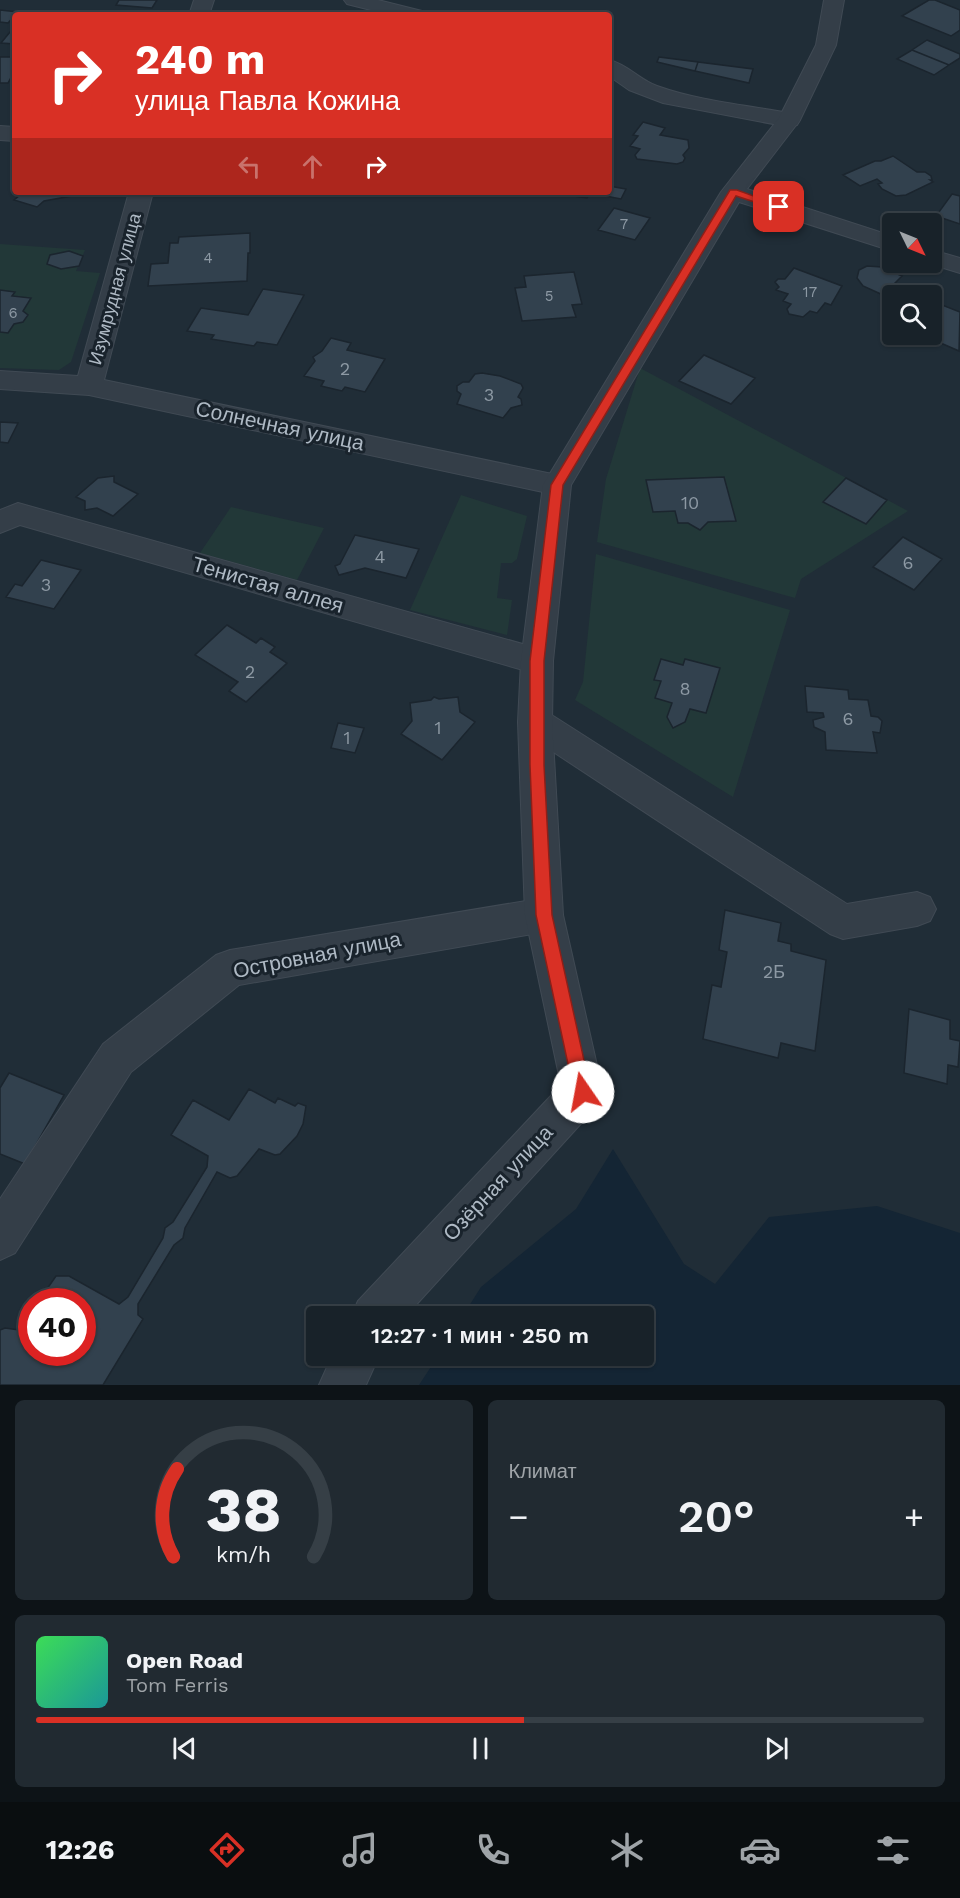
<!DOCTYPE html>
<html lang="ru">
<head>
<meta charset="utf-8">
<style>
  :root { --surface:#182229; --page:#212a31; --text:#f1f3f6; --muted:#9fa4a8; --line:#363f46; --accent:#d93025 }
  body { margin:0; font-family:"Work Sans",sans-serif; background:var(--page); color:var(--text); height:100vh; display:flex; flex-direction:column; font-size:22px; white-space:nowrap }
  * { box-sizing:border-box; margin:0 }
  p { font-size:20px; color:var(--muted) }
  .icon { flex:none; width:33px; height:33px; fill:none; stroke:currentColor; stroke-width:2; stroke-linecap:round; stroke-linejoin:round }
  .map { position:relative; height:1385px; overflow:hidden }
  .panel { display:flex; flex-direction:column; gap:15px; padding:15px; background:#0d1317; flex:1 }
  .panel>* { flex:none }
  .guide { position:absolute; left:12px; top:12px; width:600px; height:183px; border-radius:6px; box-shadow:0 2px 4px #0004,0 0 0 2px var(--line); background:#d93025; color:#fff; overflow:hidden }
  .needle { width:39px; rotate:133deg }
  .buttons { position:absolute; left:882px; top:213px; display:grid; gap:12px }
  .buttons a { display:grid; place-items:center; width:60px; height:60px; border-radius:6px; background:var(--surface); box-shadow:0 2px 4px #0004,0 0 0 2px var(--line); font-size:30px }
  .speed { position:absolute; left:18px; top:1288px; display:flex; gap:12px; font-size:30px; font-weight:700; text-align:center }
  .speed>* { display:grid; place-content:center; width:78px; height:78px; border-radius:50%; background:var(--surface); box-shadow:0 2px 4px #0004,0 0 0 2px var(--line); line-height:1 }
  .speed .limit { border:9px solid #d22; background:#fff; color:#111 }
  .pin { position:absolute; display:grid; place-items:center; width:51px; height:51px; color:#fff; margin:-26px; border-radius:12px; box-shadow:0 3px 9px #0006 }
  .me { position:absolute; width:66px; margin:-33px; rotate:348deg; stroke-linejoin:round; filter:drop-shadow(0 0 4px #0008) }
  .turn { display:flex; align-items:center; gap:21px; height:126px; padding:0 24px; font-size:27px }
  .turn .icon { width:78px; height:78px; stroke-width:2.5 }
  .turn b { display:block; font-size:42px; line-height:51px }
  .lanes { display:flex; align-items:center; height:57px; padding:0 24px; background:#0003; justify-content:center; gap:30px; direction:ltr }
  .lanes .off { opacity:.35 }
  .big { font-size:45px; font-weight:600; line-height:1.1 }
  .panel .widget { flex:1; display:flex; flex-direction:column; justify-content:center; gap:9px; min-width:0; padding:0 21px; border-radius:9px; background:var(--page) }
  .panel .dial { align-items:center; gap:0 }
  .dial svg { height:156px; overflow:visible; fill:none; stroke:var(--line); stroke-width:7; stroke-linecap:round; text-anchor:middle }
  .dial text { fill:var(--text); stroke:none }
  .song { display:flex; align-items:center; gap:18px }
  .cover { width:72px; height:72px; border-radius:9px; background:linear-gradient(135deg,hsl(130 70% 55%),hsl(180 70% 35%)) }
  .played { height:6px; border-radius:3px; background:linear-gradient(90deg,var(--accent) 55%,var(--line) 55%) }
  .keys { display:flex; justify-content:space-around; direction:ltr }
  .heat { display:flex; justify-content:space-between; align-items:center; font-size:33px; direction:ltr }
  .panel .tiles { flex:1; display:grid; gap:15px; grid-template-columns:1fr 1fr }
  .widget:last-child { grid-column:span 2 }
  .trip { position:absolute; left:306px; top:1306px; width:348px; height:60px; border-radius:6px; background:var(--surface); box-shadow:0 2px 4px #0004,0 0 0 2px var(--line); font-weight:600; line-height:60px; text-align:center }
  .tabs { display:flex; height:96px; justify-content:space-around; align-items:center; background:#0a0e10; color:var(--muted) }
  .tabs .icon { width:42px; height:42px }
  .tabs .selected { color:var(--accent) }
  .tabs b { font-size:27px; color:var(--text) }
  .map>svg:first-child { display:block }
  .green { fill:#223838 }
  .water { fill:#142534 }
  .building { fill:#32414e; stroke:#1b252e; stroke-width:1.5 }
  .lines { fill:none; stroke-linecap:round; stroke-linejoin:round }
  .minor-casing { stroke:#404a54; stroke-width:2 }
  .tertiary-casing { stroke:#404a54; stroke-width:2 }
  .minor { fill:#343e48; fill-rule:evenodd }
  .tertiary { fill:#343e48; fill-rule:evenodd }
  .route { fill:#d93025; stroke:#8d1f18; stroke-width:1.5 }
  .labels { text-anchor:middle; stroke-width:6; stroke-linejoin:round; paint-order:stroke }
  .far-number-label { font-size:15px; fill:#8d99a4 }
  .far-street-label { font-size:18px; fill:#aeb9c4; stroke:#19232c }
  .number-label { font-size:18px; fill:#8d99a4 }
  .street-label { font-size:21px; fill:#aeb9c4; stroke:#19232c }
</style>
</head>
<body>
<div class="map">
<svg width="960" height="1385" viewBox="0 0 960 1385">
  <rect width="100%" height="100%" fill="#202d37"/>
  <path class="green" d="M0,244L85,250L76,271L100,273L71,362L59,370L0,368Z
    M640,368L908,511L801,579L795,598L597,542L606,479Z
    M461,495L527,516L517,559L512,563H501L497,598L512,600L507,635L410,610Z
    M231,507L324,528L297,580L200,553Z
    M596,554L790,610L733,797L575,700L583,682Z"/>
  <path class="water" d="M613,1149L684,1264L715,1284L769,1217L877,1206L960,1233V1385H419L438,1356H644V1317H462L481,1287L576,1209Z"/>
  <path class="building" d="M119,0H157L152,8L116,5Z
    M929,0H935L960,10V30L951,36L902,16Z
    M0,10L18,12L8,23L0,22Z
    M10,32H15V44L1,43Z
    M927,40L960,54V58L949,65L912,50Z
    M912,50L949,65L934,75L897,59Z
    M0,57H15V70L8,83H0Z
    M659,57L698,62L695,71L657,62Z
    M698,62L753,69L749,83L695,71Z
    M643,122L665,128L660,135L688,140L689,148L683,155L685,158L683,162L677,164L637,159L635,155L640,149L630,146L638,136L633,135Z
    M893,156L917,172H925L931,176L932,180H930L933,182L906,195L896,196L882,189L878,184L882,183L877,179L860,186L843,175L875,161H881Z
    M609,186L626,189L621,199L590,193L587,198L573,196L575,192H609Z
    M24,192H80L77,195L44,201L37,207L14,200Z
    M952,194L960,196V224L936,216Z
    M614,208L650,218L635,240L598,230Z
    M250,233V253H248L247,281L148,286L151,264L168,263L170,243H178L179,237Z
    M69,251L83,256L79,266L61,269L47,264L50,255Z
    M867,266L882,267L902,276L883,295L863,286L857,278L859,270Z
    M794,268L842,286L831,305L825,303L817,313L810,311L803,317L789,314L787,309L791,304L783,301L788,294L776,290L779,287L775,282L778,279H785Z
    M574,272L582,304L572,305L576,317L522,321L515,288L526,287L524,276Z
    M263,289L304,295L277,345L257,342L254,346L211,339L214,335L187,331L201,308L248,315Z
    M0,290L15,292L12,296L31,298L23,311L28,315L23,322L14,324L8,333L0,332Z
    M932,301L960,312L959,351L920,334H932Z
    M331,338L351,343L347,350L385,359L365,392L345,387L342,391L321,386L324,381L304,376L315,361L313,357L322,351Z
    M704,355L755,378L731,404L679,381Z
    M482,373L500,376L521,384L523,388L518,397L521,399L522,405L511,408L503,418L457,404L461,394L457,391V386L463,382H469L475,374Z
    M0,422L18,423L8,443L0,442Z
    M114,476V482L138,494L113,516L97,508L85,510V501L76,497L98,478Z
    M724,477L736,521L708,522L700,530L688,523H678L675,511L653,512L646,480Z
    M846,478L887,500L866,524L823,502Z
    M355,535L419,549L406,578L365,568L339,575L335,566L340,564Z
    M903,537L942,559L914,590L873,567Z
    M41,560L81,570L54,609L6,597L15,584L22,586Z
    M227,625L256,643L261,638L275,647L270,652L287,663L246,702L229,691L238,682L195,655Z
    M661,659L683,665L685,659L720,668L706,713L690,709L685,722L673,728L667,717L672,703L655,698L661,681L654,680Z
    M805,686L848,690L849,699L868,700L871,716L878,717L882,721L880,733L873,732L877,753L826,750L825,732L814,727L813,720L824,717L823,713L807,712Z
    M434,697L439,699L458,697L460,712L475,722L442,760L401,734L412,721L410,703L431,700Z
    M338,723L364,728L355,753L331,748Z
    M725,910L781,923L778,941L791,944V951L826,960L815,1051L781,1043L778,1058L703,1039L712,985L721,987L727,952L719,950Z
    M909,1009L950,1020V1039L960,1041L958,1067L948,1065L947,1084L904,1073Z
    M9,1073L64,1095L25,1164L0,1154V1088Z
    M249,1089L275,1103L278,1098L295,1106L298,1103L306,1106L303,1124L297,1136L280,1154L275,1155L259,1149L237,1176L230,1178L217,1172L185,1228L183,1238L174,1245L138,1304V1315L143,1319L103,1385H0V1330L5,1328L19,1330L32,1311V1353H82V1302H38L56,1276H69L119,1304L128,1297L163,1238L165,1228L173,1222L207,1167L208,1156L171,1135L193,1100L229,1120Z"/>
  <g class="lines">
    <defs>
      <path id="minor" d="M194,0H214L209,15H189Z
        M344,0H378L422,11L425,15H391L347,4Z
        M609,60C627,64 640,80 657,86C699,101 745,105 789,113L797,115L800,120L797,125L789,127L663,103L629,90L609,76Z
        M0,126L15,127V141L0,140Z
        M129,192H153L104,380L557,475L567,478L571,485L567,492L557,495L89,395L0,389V371L78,376Z
        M18,503L537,648L548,652L553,661L548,670L537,674L20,525L0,533V510Z
        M535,708L547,712L847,904L917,892L930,897L936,909L930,921L917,926L843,939L830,934L523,732L518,722L523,712Z
        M544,898L557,903L563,915L557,927L544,932L239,985L131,1072L15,1253L0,1260V1199L103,1044L216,955L230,950Z"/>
      <path id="tertiary" d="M824,0H844L836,45L800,120L747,189L892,236V251L739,202L571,485L553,661L552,722L563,915L603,1092L597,1106L405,1317H351L358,1301L561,1085L525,915L518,722L521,661L543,485L721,192L779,118L816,45Z
        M932,250L960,258V273L924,262H932Z
        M332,1356H379L366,1385H319Z"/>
    </defs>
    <use href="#minor" class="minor-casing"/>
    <use href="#tertiary" class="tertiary-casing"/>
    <use href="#minor" class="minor"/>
    <use href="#tertiary" class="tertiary"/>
  </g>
  <path class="route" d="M730,190H737L784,207L779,210L736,196L563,485L544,661V765L552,915L591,1092L589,1098L583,1101L577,1098L574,1092L536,915L530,765V661L551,485Z"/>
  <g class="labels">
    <g class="far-number-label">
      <text x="624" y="229">7</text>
      <text x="208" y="263">4</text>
      <text x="810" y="297">17</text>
      <text x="549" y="301">5</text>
      <text x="13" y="318">6</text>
    </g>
    <g class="far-street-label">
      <text transform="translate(115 289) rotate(-75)" y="6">Изумрудная улица</text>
    </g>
    <g class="number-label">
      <text x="345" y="375">2</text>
      <text x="489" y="401">3</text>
      <text x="690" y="509">10</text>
      <text x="380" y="563">4</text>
      <text x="908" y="569">6</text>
      <text x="46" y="591">3</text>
      <text x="250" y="678">2</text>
      <text x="685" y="695">8</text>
      <text x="848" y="725">6</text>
      <text x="438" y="734">1</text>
      <text x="347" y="744">1</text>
      <text x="774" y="978">2Б</text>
    </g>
    <g class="street-label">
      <text transform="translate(280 426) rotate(12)" y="7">Солнечная улица</text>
      <text transform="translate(268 585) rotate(16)" y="7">Тенистая аллея</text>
      <text transform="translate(317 955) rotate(-11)" y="7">Островная улица</text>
      <text transform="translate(498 1183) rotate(-47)" y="7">Озёрная улица</text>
    </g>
  </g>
</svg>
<div class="buttons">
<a><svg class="needle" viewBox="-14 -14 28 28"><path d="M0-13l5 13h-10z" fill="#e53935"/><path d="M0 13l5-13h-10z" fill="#9fa4a8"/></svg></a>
<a><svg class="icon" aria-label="search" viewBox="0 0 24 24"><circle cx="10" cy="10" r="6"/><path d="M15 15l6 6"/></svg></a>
</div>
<div class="speed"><div class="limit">40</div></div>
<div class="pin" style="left:779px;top:207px;background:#d93025"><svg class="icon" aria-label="arrive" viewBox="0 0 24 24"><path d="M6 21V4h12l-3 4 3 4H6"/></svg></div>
<svg class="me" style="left:583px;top:1092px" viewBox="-20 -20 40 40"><circle r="19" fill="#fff"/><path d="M0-13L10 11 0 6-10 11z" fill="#d93025"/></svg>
<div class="trip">12:27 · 1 мин · 250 m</div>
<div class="guide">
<div class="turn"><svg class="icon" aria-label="right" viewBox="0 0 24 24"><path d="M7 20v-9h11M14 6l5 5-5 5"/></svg><div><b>240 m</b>улица Павла Кожина</div></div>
<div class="lanes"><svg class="icon off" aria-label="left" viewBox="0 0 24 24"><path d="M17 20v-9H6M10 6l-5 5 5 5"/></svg><svg class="icon off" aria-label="ahead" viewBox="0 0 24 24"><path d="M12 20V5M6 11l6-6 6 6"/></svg><svg class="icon" aria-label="right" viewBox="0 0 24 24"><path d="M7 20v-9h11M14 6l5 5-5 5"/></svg></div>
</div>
</div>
<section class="panel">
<div class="tiles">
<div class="widget dial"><svg viewBox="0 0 100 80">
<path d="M14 69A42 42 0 1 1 86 69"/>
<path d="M14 69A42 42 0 0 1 16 24" stroke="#d93025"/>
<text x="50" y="56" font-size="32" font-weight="700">38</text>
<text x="50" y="72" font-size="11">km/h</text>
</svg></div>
<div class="widget"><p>Климат</p>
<div class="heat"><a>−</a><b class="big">20°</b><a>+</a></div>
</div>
<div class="widget">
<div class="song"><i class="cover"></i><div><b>Open Road</b><p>Tom Ferris</p></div></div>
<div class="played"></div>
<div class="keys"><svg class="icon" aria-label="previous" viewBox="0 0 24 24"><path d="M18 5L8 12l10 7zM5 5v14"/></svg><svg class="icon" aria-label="pause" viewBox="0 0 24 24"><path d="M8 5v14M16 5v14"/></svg><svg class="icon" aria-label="next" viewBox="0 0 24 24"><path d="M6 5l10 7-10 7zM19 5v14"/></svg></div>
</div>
</div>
</section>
<nav class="tabs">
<b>12:26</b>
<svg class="icon selected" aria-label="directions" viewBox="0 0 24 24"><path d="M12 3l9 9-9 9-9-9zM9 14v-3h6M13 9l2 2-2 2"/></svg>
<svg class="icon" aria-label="music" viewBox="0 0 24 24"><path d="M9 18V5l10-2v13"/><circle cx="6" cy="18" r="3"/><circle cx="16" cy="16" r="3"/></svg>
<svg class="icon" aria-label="phone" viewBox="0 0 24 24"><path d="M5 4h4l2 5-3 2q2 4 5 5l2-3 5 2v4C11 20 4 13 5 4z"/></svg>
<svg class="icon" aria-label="climate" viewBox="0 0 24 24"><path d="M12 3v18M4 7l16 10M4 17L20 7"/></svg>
<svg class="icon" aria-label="car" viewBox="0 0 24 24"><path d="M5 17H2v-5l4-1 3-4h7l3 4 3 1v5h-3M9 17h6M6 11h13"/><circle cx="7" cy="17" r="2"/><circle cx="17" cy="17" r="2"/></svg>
<svg class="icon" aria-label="filters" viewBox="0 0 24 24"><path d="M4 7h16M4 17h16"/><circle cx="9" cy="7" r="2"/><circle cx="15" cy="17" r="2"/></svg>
</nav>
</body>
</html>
